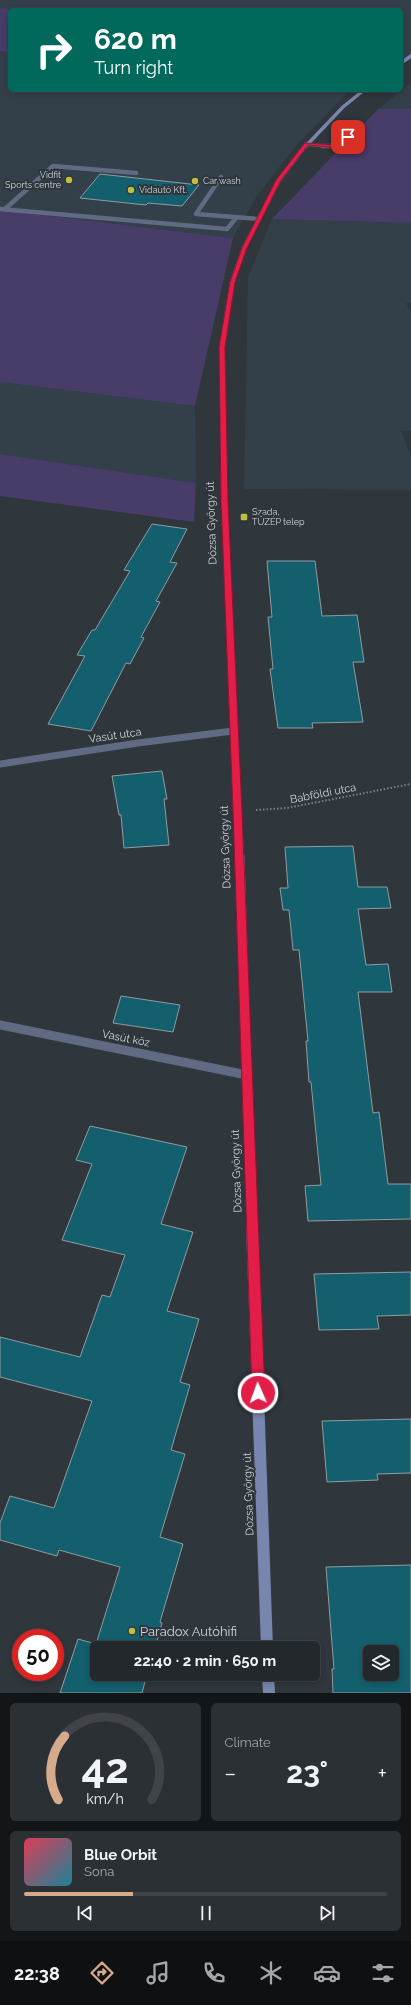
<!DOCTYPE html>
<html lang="en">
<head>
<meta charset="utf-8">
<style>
  :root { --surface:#23282d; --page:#2b3035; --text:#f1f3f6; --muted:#a3a6aa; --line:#404449; --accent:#d6ab8b }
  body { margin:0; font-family:Raleway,sans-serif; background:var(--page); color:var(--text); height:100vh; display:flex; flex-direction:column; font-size:15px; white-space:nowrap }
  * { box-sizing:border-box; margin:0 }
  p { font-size:13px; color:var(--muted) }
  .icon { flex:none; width:22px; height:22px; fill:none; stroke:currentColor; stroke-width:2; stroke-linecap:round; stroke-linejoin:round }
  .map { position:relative; height:1693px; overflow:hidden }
  .details { display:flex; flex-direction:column; gap:10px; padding:10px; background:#131619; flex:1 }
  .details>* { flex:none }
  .guide { position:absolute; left:8px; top:8px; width:395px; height:84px; border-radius:6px; box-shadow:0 2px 6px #0003,0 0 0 1px var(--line); background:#00695c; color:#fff; overflow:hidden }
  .buttons { position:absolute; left:363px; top:1645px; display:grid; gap:8px }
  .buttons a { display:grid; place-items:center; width:36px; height:36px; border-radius:6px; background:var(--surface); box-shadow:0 2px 6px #0003,0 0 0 1px var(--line); font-size:20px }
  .speed { position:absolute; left:12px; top:1629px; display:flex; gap:8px; font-size:20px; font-weight:700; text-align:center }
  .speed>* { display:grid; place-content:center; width:52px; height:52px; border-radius:50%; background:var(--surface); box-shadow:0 2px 6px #0003,0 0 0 1px var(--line); line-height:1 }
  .speed .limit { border:6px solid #d22; background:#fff; color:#111 }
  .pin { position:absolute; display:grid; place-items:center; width:34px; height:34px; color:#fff; margin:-17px; border-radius:8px; box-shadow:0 2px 6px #0006 }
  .me { position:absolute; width:44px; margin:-22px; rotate:358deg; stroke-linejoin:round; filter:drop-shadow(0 0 3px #0008) }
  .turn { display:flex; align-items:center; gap:14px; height:84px; padding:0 20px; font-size:18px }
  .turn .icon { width:52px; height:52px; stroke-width:2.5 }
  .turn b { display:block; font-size:28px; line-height:34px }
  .big { font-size:30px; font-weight:700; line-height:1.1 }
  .details .card { flex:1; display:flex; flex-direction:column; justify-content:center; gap:6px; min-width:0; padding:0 14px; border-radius:6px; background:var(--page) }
  .details .dial { align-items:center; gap:0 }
  .dial svg { height:104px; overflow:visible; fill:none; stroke:var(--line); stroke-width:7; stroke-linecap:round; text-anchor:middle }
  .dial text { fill:var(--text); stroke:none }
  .song { display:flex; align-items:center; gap:12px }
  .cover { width:48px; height:48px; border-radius:6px; background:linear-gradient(135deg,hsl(350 70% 55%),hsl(190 70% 35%)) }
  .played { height:4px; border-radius:2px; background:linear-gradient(90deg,var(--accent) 30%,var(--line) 30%) }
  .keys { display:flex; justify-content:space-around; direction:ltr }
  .heat { display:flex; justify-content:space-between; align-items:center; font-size:22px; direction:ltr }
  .details .tiles { flex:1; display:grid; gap:10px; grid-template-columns:1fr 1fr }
  .card:last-child { grid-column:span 2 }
  .trip { position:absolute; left:90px; top:1641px; width:230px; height:40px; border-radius:6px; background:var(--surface); box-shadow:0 2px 6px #0003,0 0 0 1px var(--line); font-weight:700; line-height:40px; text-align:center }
  .tabs { display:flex; height:64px; justify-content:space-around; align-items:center; background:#0e1012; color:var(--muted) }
  .tabs .icon { width:28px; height:28px }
  .tabs .active { color:var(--accent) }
  .tabs b { font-size:18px; color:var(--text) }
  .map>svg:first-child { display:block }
  .built { fill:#33404a }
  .green { fill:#483c69 }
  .building { fill:#135f6e; stroke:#909c9f; fill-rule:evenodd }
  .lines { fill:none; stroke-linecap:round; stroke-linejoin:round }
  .path { stroke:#7b8186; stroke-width:2; stroke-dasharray:1.5 2; stroke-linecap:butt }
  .service-far1 { stroke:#606a83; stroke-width:3.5 }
  .service { stroke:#606a83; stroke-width:4.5 }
  .tertiary-far1 { stroke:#606a83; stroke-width:7 }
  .tertiary { stroke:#606a83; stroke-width:9 }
  .secondary-far5 { stroke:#7786ae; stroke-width:3.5 }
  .secondary-far4 { stroke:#7786ae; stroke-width:4.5 }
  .secondary-far3 { stroke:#7786ae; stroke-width:5.5 }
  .secondary-far2 { stroke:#7786ae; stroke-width:7 }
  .secondary-far1 { stroke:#7786ae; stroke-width:9 }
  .secondary { stroke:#7786ae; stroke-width:12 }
  .route { fill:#e11d48; stroke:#92132f }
  .poi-dot { fill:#c1be40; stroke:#2f363c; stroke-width:1.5 }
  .labels { text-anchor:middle; stroke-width:4; stroke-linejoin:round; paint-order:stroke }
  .far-poi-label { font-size:9px; fill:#cfd4d8; stroke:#2f363c; text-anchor:start }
  .street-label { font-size:11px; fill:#cfd4d8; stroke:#2f363c }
  .near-poi-label { font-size:13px; fill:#cfd4d8; stroke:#2f363c; text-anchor:start }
</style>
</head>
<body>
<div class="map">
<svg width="411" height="1693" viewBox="0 0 411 1693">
  <rect width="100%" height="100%" fill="#2f363c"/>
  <path class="built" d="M0,0H411V55L401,60V10H47L0,8Z
    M0,51L10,52V90H350L294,148L257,196L233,238L0,210Z
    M411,83V109H378Z
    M272,219L411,223V303H406L411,311V431H401L411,456V490L244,489L248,277Z
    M0,382L195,406L196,483L0,454Z"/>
  <path class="green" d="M0,8L47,10H10V52L0,51Z
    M378,109H411V223L272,219Z
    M0,210L233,238L195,406L0,382Z
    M0,454L196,483L194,522L0,496Z"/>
  <path class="building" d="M100,174L199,185L182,206L148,203L146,205L80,198Z
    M152,524L187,529L170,562L177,563L156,601L160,602L141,637L144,638L130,664L126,663L91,731L48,724L85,656L77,655L92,630H95L130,571L124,570Z
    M267,561H315L322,616L357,615L364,662H353L363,722L312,723L313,728H278L270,669H273L268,617H272Z
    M162,771L167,799H164L169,845L124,848L121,815H119L112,776Z
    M353,846L358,887H387L391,908L358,909L366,965L388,964L392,992H358L373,1113L379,1112L388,1184H411V1219L308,1221L305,1186L321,1185L311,1082H309L306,1041H308L299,950H293L289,910H283L280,888H288L285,847Z
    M121,996L180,1005L173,1032L113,1023Z
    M90,1126L187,1147L161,1224L193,1232L167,1311L199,1319L180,1382L190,1385L171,1450L185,1454L160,1537L183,1544L160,1622L162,1623L155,1648H97V1674H147L142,1693H60L78,1639L96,1644L120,1567L59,1550L57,1556L0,1540V1523L10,1496L54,1508L92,1401L0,1377V1337L80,1357L102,1295L110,1297L125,1255L62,1240L92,1164L76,1160Z
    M411,1272V1315L377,1316L379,1329L319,1330L314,1274Z
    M411,1419V1473L377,1474L378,1480L327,1482L322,1421Z
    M411,1565V1693H333L332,1669H334L326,1567ZM370,1652H392V1674H370Z"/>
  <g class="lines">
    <path class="path" d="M256,810L287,808L411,784"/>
    <path class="service-far1" d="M306,144L334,147
      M338,147L347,137"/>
    <path class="service" d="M323,146H339
      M221,177L196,214L258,219
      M0,209L227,229L236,218
      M5,209L53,166L136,173"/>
    <path class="tertiary-far1" d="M0,764L138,743L233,731"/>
    <path class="tertiary" d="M0,1025L247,1075"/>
    <path class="secondary-far5" d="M401,63L411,56
      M305,147L343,107L364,90"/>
    <path class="secondary-far4" d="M224,331L232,282L244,248L279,180L305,146"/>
    <path class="secondary-far3" d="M225,330L222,347L224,500L227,563"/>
    <path class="secondary-far2" d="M227,562L240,857"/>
    <path class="secondary-far1" d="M240,856L252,1227"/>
    <path class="secondary" d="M252,1226L267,1648
      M268,1674L269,1693"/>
  </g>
  <path class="route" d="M346,136L350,137L338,148L308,145L281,180L247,248L235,282L225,347L228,500L242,811L265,1393L263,1397L258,1399L254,1397L252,1393L233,811L221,500L219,347L230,282L242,248L276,180L305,143L337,145Z"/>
  <g class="poi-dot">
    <circle cx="69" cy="180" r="4"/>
    <circle cx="195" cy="181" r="4"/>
    <circle cx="131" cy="190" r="4"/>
    <rect x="240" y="513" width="8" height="8" rx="2"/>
    <circle cx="132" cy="1631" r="4"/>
  </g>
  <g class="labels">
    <g class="far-poi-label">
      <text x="61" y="178" text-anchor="end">Vidfit<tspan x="61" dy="10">Sports centre</tspan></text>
      <text x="203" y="184">Car wash</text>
      <text x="139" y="193">Vidautó Kft.</text>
      <text x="252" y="515">Szada,<tspan x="252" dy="10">TÜZÉP telep</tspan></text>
    </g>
    <g class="street-label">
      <text transform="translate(211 523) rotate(-92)" y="4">Dózsa György út</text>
      <text transform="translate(115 735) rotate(-8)" y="4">Vasút utca</text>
      <text transform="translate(323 793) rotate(-11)" y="4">Babföldi utca</text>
      <text transform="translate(225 847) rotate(-92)" y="4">Dózsa György út</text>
      <text transform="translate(126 1038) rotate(11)" y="4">Vasút köz</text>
      <text transform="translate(236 1171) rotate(-92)" y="4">Dózsa György út</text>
      <text transform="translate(248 1494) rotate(-92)" y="4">Dózsa György út</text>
    </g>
    <g class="near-poi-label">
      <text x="140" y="1636">Paradox Autóhifi</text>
    </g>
  </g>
</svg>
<div class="buttons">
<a><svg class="icon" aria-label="layers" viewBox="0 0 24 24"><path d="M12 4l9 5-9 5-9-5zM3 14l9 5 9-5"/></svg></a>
</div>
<div class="speed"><div class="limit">50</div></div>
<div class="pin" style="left:348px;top:137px;background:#d93025"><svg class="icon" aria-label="arrive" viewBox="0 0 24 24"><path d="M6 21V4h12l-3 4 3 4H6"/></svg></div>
<svg class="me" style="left:258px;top:1393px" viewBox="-20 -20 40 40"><circle r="17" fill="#e11d48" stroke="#fff" stroke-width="3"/><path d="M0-11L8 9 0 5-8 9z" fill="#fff"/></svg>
<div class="trip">22:40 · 2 min · 650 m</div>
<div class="guide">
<div class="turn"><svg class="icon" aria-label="right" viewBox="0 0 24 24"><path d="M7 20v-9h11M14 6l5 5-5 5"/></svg><div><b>620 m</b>Turn right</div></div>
</div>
</div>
<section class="details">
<div class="tiles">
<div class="card dial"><svg viewBox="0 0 100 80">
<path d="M14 69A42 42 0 1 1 86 69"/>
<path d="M14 69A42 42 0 0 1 19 20" stroke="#d6ab8b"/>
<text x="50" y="56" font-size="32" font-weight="700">42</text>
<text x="50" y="72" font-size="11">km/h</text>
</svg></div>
<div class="card"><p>Climate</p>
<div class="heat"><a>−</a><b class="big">23°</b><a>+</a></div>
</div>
<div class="card">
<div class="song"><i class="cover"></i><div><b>Blue Orbit</b><p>Sona</p></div></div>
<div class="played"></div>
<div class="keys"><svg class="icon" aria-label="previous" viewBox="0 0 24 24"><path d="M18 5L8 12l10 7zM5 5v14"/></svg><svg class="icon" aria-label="pause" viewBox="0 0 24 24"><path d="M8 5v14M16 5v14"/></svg><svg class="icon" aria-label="next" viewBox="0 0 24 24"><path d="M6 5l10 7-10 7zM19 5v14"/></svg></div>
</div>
</div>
</section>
<nav class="tabs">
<b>22:38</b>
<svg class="icon active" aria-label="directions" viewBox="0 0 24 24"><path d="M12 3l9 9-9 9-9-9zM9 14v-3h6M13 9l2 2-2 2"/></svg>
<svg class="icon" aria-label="music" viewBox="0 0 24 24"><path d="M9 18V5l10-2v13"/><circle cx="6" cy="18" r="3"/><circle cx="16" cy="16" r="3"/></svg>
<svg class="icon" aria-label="phone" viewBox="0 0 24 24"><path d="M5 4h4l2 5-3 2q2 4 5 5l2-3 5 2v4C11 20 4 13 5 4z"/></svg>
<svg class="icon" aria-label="climate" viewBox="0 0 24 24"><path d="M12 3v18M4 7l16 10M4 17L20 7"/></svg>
<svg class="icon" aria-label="car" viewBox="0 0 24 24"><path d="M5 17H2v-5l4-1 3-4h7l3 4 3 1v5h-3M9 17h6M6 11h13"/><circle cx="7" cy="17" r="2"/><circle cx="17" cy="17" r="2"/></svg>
<svg class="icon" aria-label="filters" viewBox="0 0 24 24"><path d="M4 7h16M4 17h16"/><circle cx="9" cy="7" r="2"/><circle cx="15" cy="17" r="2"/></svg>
</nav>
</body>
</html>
